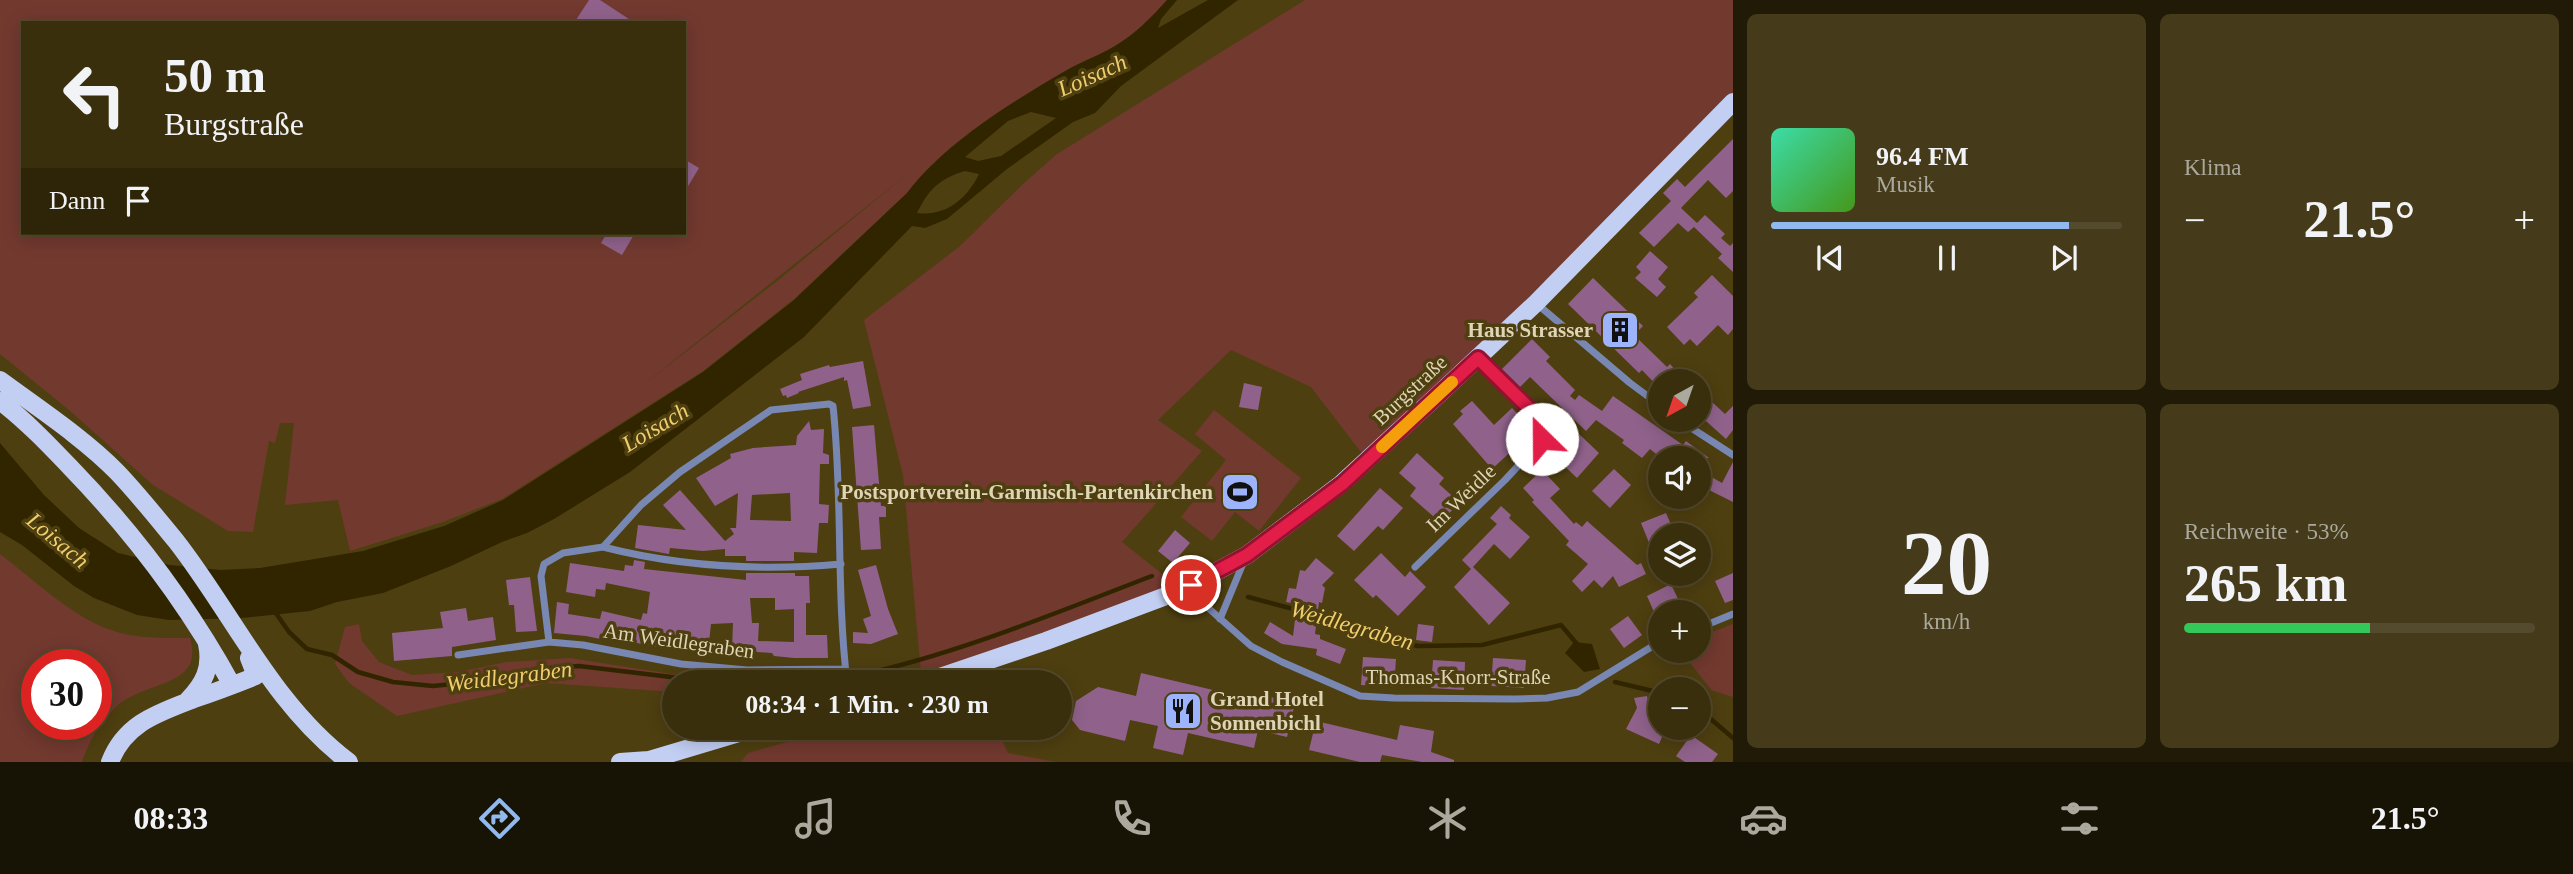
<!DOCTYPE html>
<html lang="de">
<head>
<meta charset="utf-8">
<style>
  :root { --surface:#3a2f0c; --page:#453b1a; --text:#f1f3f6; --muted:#aba99d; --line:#544a2d; --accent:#90b9f0 }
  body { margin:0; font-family:Georgia,serif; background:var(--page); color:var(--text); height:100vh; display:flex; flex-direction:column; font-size:26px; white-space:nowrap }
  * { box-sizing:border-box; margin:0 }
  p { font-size:23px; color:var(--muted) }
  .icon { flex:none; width:38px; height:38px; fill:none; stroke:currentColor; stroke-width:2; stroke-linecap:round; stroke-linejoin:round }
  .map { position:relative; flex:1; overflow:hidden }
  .sheet { display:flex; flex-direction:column; gap:14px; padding:14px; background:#201a07; width:840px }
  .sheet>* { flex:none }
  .banner { position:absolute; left:21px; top:21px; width:665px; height:214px; border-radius:0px; box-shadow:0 4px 18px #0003,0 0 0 2px var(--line); background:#3a2f0c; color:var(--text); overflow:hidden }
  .needle { width:46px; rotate:220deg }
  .fabs { position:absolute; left:1648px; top:369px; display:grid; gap:14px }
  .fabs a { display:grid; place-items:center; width:63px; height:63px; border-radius:50%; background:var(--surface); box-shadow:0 4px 18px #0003,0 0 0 2px var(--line); font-size:35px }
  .speed { position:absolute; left:21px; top:649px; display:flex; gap:14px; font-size:35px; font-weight:700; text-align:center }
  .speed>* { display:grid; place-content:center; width:91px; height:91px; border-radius:50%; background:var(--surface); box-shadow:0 4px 18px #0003,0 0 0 2px var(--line); line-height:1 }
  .speed .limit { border:10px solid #d22; background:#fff; color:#111 }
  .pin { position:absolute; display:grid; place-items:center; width:60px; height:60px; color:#fff; margin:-30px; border:4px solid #fff; border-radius:50%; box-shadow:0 2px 7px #0007 }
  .me { position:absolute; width:77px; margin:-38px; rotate:337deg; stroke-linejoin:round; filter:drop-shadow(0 0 5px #0008) }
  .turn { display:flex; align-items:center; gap:24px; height:147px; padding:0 28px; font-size:32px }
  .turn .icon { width:91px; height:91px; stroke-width:2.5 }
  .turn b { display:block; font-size:49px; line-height:60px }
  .then { display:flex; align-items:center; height:66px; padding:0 28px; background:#0003; gap:14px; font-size:26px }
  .big { font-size:52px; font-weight:700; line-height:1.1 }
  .sheet .tile { flex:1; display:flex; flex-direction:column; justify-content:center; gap:10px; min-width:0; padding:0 24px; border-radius:10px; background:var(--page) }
  .sheet .dial { align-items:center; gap:0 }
  .dial b { font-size:91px; line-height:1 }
  .song { display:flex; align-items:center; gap:21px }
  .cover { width:84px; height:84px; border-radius:10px; background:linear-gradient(135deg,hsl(160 70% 55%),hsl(100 70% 35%)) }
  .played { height:7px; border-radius:4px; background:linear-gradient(90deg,var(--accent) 85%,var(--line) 85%) }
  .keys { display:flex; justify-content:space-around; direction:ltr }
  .heat { display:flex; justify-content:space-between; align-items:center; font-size:38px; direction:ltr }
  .charge { height:10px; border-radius:5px; background:linear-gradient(90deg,#34c759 53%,var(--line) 0) }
  .sheet .tiles { flex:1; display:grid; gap:14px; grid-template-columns:repeat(2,1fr) }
  .trip { position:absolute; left:662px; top:670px; width:410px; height:70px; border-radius:35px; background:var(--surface); box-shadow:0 4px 18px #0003,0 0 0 2px var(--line); font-weight:700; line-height:70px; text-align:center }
  .dock { display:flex; height:112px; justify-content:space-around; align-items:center; background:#171305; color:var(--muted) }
  .dock .icon { width:49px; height:49px }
  .dock .active { color:var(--accent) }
  .dock b { font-size:32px; color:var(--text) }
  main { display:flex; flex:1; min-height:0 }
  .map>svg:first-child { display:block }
  .green { fill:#72392f; fill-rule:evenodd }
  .water { fill:#312500; fill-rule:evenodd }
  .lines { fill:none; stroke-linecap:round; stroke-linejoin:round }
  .stream { stroke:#312500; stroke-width:4.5 }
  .building { fill:#90628b; fill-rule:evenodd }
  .minor { stroke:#7987b3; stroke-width:7 }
  .primary { stroke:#c2cff3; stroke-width:18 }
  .route-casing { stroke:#92132f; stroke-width:18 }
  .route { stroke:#e11d48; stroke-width:12 }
  .slow { stroke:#f59e0b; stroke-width:12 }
  .labels { text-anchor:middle; stroke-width:7; stroke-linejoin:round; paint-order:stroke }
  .poi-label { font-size:21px; font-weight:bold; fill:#ded4b6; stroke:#4e3f10; text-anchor:end }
  .street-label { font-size:21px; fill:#ded4b6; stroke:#4e3f10 }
  .water-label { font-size:23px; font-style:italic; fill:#f0ce6d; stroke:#4e3f10 }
</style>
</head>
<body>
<main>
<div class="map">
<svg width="1733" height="762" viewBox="0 0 1733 762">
  <rect width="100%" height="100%" fill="#4e3f10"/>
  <path class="green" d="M0,0H1167C1152,17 1135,34 1115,46C1100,55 1083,61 1067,70C1012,102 946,142 907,193L794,299L703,371L502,499L443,522L350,551L338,500L285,505L294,423H280L275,443L269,441L253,532L228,531L153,485L69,410L0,354ZM23,23H684V233H23ZM906,175L781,278L638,389Z
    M1305,0H1733V102L1367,460L1311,387L1231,350L1158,420L1202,451L1122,542L1182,590L949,674L921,673L903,475L864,320L960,246L1023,184L1057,154Z
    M1214,410L1301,478L1259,531L1235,512L1212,541L1181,517L1226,460L1195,434Z
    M0,554C33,579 70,615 108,629C134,639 162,638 190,638C205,688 145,680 116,707C100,722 89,741 82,762H0ZM96,665V724H37V665Z
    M359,624L362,641L379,662L412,675L459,672L506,662L570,658L722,682H674V692L546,683L397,716L349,683L335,664L345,627Z
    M1733,624V697L1711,690L1681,651H1699V637Z
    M838,728H996L1008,753L1056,762H741L748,753Z"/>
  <path class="water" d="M1167,0H1177L1161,19L1158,28L1208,0H1238L1121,86L1095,113L1073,122L1007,169L947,219L925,228L912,226L804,337L630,472L554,519L527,533L502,542L451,566L383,593L337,602L310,611L242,618L169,620L137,615L94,598L74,586L22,545L0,532V443L44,495L79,528L118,553L170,565L221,570L260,568L363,551L444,526L503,500L703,372L794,300L907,193C946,142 1012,102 1067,70C1083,61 1100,55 1115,46C1135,34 1152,17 1167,0ZM1031,112L1056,118L1001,156L978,161L965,157L1008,121ZM965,171L979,174C967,199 945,217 917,213C929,189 939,179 965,171Z
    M1574,642L1592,644L1600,669L1584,672L1565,653Z"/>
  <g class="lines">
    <path class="stream" d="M1248,597L1301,611
      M273,609L289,632L307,649L332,655L358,672L393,682L433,686L481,681L536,669L579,666L671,677L749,680L835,677
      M1313,614L1363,634L1418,646L1482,645L1561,625L1577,644
      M856,676C958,654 1055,613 1152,576
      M1615,682L1661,693
      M1699,709L1733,738"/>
  </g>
  <path class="building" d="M589,0H600L635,23H574Z
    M1733,139V191L1726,198L1708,180L1681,208L1697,223L1705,215L1725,234L1721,238L1730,246L1733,243V272L1718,258L1722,254L1694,227L1688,232L1678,223L1654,247L1639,233L1671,201L1663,193L1677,179L1685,187Z
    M684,159L699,168L684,193Z
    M607,233H635L622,255L601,243Z
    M1650,251L1668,267L1658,279L1666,287L1657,297L1635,278L1641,272L1636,267Z
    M1712,275L1733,296V329L1728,335L1718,325L1697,346L1690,339L1684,345L1667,327L1698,297L1694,293Z
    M1593,278L1643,326L1634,335L1667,367L1670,364L1686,382H1661V390L1642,370L1639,373L1568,304Z
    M1532,339L1550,357L1546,361L1575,390L1570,396L1575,400L1579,395L1602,411L1613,396L1683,445L1686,441L1709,458H1661L1650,449L1642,458L1622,443L1624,440L1596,420L1586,431L1530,377L1519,388L1501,370Z
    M863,361L871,406L853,409L847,380L844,381V377L798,392L799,393L787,398L786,395L783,396L780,389L802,380L800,374L829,365L830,367Z
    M1244,383L1262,387L1258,410L1239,407Z
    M1699,390L1725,414L1733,406V430L1726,439L1706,421L1699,426Z
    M1472,401L1494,425L1512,408L1524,420L1510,434L1518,445L1492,469L1453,424L1463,414L1460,411Z
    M809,421L811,430L824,429L823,453L829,455V464H820L819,504L829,505L828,523H819L817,553L794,552V561H746V556H725V549L703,551L670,548L669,554L635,548L638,525L686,530L663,505L680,490L725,541L734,534L730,528H736L738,493L715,506L696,478L731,458L730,454L753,448L796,445L797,436ZM790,493L791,521L750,520L752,495Z
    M874,425L881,506H886V517H879L881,549L861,550L852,427Z
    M1578,433L1599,453L1577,478L1555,457Z
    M1417,453L1444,478L1439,484L1459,502L1441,523L1410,496L1416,488L1399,473Z
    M1733,462V502L1699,485V470L1722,483Z
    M1614,469L1631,485L1610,508L1592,491Z
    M1542,470L1560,489L1550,498L1574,524L1576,522L1582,527L1587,521L1637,565L1641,563L1646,574L1619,587L1613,576L1602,588L1594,580L1582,592L1572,581L1588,564L1566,545L1569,541L1532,502L1534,500L1523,488Z
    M1380,488L1403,508L1383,530L1378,526L1354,551L1337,536Z
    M1501,506L1511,515L1509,518L1530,537L1510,559L1494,544L1473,567L1510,603L1489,625L1454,587L1471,569L1462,560L1497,524L1490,518Z
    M1666,513L1676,536H1661V547L1652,550L1641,523Z
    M1175,530L1190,543L1173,563L1158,551Z
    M1381,553L1405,577L1410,571L1426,587L1398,616L1376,595L1373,598L1354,580Z
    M1316,558L1334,573L1322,585L1325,588L1322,603L1319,602L1315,634L1320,635V639L1346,649L1340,664L1316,655L1317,649L1282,644L1264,633L1270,622L1293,636L1297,604L1286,602L1289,588L1296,589L1300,570L1305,571Z
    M634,560L645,562L644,569L746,580V573H795V576H809L810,603H806V635H827L828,658H794L774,656L772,653L732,650L733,623L711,624L708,652L663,646V648L621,640L620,643L586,636L554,633L557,602L569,604L568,614L600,619L602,611L641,620L643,613L647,614L650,592L606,583L605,590L596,589L595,597L566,592L570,563L624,571L625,565L633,566ZM750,598H775V610L794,609V642L758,641L759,623H752Z
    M876,565L888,609L898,634L871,644L853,643V632L868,633L863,619L871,616L858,570Z
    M1733,573V600L1725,603L1715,581Z
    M530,577L537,631L516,632L514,605H509L506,580Z
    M1671,584L1684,612H1654L1647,596Z
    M466,608L468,621L493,617L496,640L452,647V656L394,661L392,633L443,628L440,612Z
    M1628,616L1642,635L1624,648L1610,629Z
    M1418,624L1434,626L1432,642L1416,640Z
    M1363,657L1396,659L1394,687L1361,685Z
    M1493,658L1526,660L1524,688L1491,686Z
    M1433,660L1465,662L1464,690L1431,688Z
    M1141,673L1264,702L1266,696L1295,703L1287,737L1258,730L1254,748L1188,733L1183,755L1153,748L1158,726L1130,720L1125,741L1080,730L1072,720L1076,701L1098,687L1136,696Z
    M1647,696L1651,715L1661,720V728H1666L1659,744L1626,729L1637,708L1634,698Z
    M1316,721L1397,740L1400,725L1434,731L1431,752L1454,760V762H1422L1382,755L1380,762H1360L1309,750Z
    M1691,735L1718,754L1712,762H1685L1676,756Z"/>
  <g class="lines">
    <path class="minor" d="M1537,304L1630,383L1661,406
      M1679,420L1733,455
      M603,547C681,567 761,571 841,564
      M1415,567L1505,480L1543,439L1544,432L1541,420L1478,358
      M1183,590L1206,606L1251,646L1282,662L1360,696L1394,698L1514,699L1547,698L1578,692L1661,641
      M1220,619L1244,561
      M1699,628L1733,614
      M549,642L541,576L544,564L563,553L603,547L641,505L680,472L771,410L829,404L833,406C843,498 836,591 847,682
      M458,655L549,642L583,645L681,664L747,670L845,669"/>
    <path class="primary" d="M0,380C38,408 85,439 117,472C138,494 157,518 176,541C233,614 273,705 349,762
      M0,401C26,421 48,444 70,467C134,533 188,605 232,685
      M925,682L1046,641L1182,590L1247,555L1341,484L1439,394L1536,303L1733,102
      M188,700C204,683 212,668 207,644
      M110,762C125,723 158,713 194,699C215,692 236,684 256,676L249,658
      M620,762L649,760
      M642,762L756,728"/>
  </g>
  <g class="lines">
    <defs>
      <path id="route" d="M1191,585L1247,555L1342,484L1478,358L1541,420L1544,432L1542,439"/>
    </defs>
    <use href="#route" class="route-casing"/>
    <use href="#route" class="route"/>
    <path class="slow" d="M1382,447L1452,382"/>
  </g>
  <defs>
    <symbol id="building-square" viewBox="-11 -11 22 22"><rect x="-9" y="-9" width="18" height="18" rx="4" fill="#9db4fd" stroke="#4e3f10"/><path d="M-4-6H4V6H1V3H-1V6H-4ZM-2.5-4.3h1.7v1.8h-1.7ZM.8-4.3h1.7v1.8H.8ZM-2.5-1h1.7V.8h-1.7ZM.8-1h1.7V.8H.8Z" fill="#111"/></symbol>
    <symbol id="stadium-square" viewBox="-11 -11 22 22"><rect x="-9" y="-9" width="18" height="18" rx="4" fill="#9db4fd" stroke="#4e3f10"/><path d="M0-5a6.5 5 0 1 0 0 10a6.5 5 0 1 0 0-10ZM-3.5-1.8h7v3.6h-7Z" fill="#111"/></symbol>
    <symbol id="restaurant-square" viewBox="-11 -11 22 22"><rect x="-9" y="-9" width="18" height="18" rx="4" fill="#9db4fd" stroke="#4e3f10"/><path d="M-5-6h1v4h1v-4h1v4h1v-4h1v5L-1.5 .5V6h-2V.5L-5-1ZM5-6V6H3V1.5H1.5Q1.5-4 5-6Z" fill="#111"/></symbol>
  </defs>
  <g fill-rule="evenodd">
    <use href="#building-square" x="1598" y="308" width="44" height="44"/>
    <use href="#stadium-square" x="1218" y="470" width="44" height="44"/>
    <use href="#restaurant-square" x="1161" y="689" width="44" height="44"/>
  </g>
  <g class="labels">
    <g class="poi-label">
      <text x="1593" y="337">Haus Strasser</text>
      <text x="1213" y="499">Postsportverein-Garmisch-Partenkirchen</text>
      <text x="1210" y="706" text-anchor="start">Grand Hotel<tspan x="1210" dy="24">Sonnenbichl</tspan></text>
    </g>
    <g class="street-label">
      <text transform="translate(1410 390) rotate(-43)" y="7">Burgstraße</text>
      <text transform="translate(1461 498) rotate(-44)" y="7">Im Weidle</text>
      <text transform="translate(679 641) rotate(8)" y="7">Am Weidlegraben</text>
      <text x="1458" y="684">Thomas-Knorr-Straße</text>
    </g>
    <g class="water-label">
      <text transform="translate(1092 75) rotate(-24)" y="8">Loisach</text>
      <text transform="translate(655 427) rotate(-31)" y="8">Loisach</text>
      <text transform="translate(58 540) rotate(40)" y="8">Loisach</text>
      <text transform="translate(1352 625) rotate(16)" y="8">Weidlegraben</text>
      <text transform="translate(509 676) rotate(-7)" y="8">Weidlegraben</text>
    </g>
  </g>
</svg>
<div class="fabs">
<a><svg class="needle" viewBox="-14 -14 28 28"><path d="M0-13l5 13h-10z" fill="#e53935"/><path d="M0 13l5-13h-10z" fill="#aba99d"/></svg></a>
<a><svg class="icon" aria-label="sound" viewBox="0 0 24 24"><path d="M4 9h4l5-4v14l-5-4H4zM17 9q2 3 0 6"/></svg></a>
<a><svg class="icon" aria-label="layers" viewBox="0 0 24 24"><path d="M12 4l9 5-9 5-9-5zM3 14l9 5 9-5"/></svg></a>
<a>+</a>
<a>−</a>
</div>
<div class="speed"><div class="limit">30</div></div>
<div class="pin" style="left:1191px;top:585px;background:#d93025"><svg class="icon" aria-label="arrive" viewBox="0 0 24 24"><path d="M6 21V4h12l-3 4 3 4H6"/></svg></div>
<svg class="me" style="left:1542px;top:439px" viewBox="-20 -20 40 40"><circle r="19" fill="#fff"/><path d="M0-13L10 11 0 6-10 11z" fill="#e11d48"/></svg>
<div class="trip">08:34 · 1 Min. · 230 m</div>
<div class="banner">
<div class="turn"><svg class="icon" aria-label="left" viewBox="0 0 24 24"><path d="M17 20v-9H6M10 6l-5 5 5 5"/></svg><div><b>50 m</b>Burgstraße</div></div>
<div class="then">Dann<svg class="icon" aria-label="arrive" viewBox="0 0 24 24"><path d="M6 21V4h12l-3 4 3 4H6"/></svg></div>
</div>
</div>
<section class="sheet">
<div class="tiles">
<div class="tile">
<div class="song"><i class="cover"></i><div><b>96.4 FM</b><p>Musik</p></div></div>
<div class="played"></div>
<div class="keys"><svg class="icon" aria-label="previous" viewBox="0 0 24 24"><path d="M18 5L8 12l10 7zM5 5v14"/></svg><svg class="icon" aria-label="pause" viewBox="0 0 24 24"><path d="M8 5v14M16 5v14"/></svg><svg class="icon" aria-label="next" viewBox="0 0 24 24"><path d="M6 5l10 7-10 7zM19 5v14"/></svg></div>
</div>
<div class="tile"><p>Klima</p>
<div class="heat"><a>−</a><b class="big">21.5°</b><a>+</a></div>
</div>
<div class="tile dial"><b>20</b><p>km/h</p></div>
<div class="tile"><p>Reichweite · 53%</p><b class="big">265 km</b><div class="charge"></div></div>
</div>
</section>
</main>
<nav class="dock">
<b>08:33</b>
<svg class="icon active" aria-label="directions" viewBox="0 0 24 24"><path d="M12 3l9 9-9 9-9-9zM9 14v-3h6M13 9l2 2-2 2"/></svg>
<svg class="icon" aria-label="music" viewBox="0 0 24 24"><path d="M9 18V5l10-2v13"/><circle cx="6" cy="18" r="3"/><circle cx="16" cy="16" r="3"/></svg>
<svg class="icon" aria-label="phone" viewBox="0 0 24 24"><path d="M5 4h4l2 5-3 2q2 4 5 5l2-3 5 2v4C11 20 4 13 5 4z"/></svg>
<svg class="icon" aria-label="climate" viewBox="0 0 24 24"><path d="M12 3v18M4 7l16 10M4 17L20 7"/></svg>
<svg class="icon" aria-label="car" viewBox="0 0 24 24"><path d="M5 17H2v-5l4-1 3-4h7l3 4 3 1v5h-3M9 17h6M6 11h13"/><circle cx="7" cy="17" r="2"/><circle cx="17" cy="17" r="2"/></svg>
<svg class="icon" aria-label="filters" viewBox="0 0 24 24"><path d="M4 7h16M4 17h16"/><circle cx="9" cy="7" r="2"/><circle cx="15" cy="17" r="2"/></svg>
<b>21.5°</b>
</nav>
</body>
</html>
